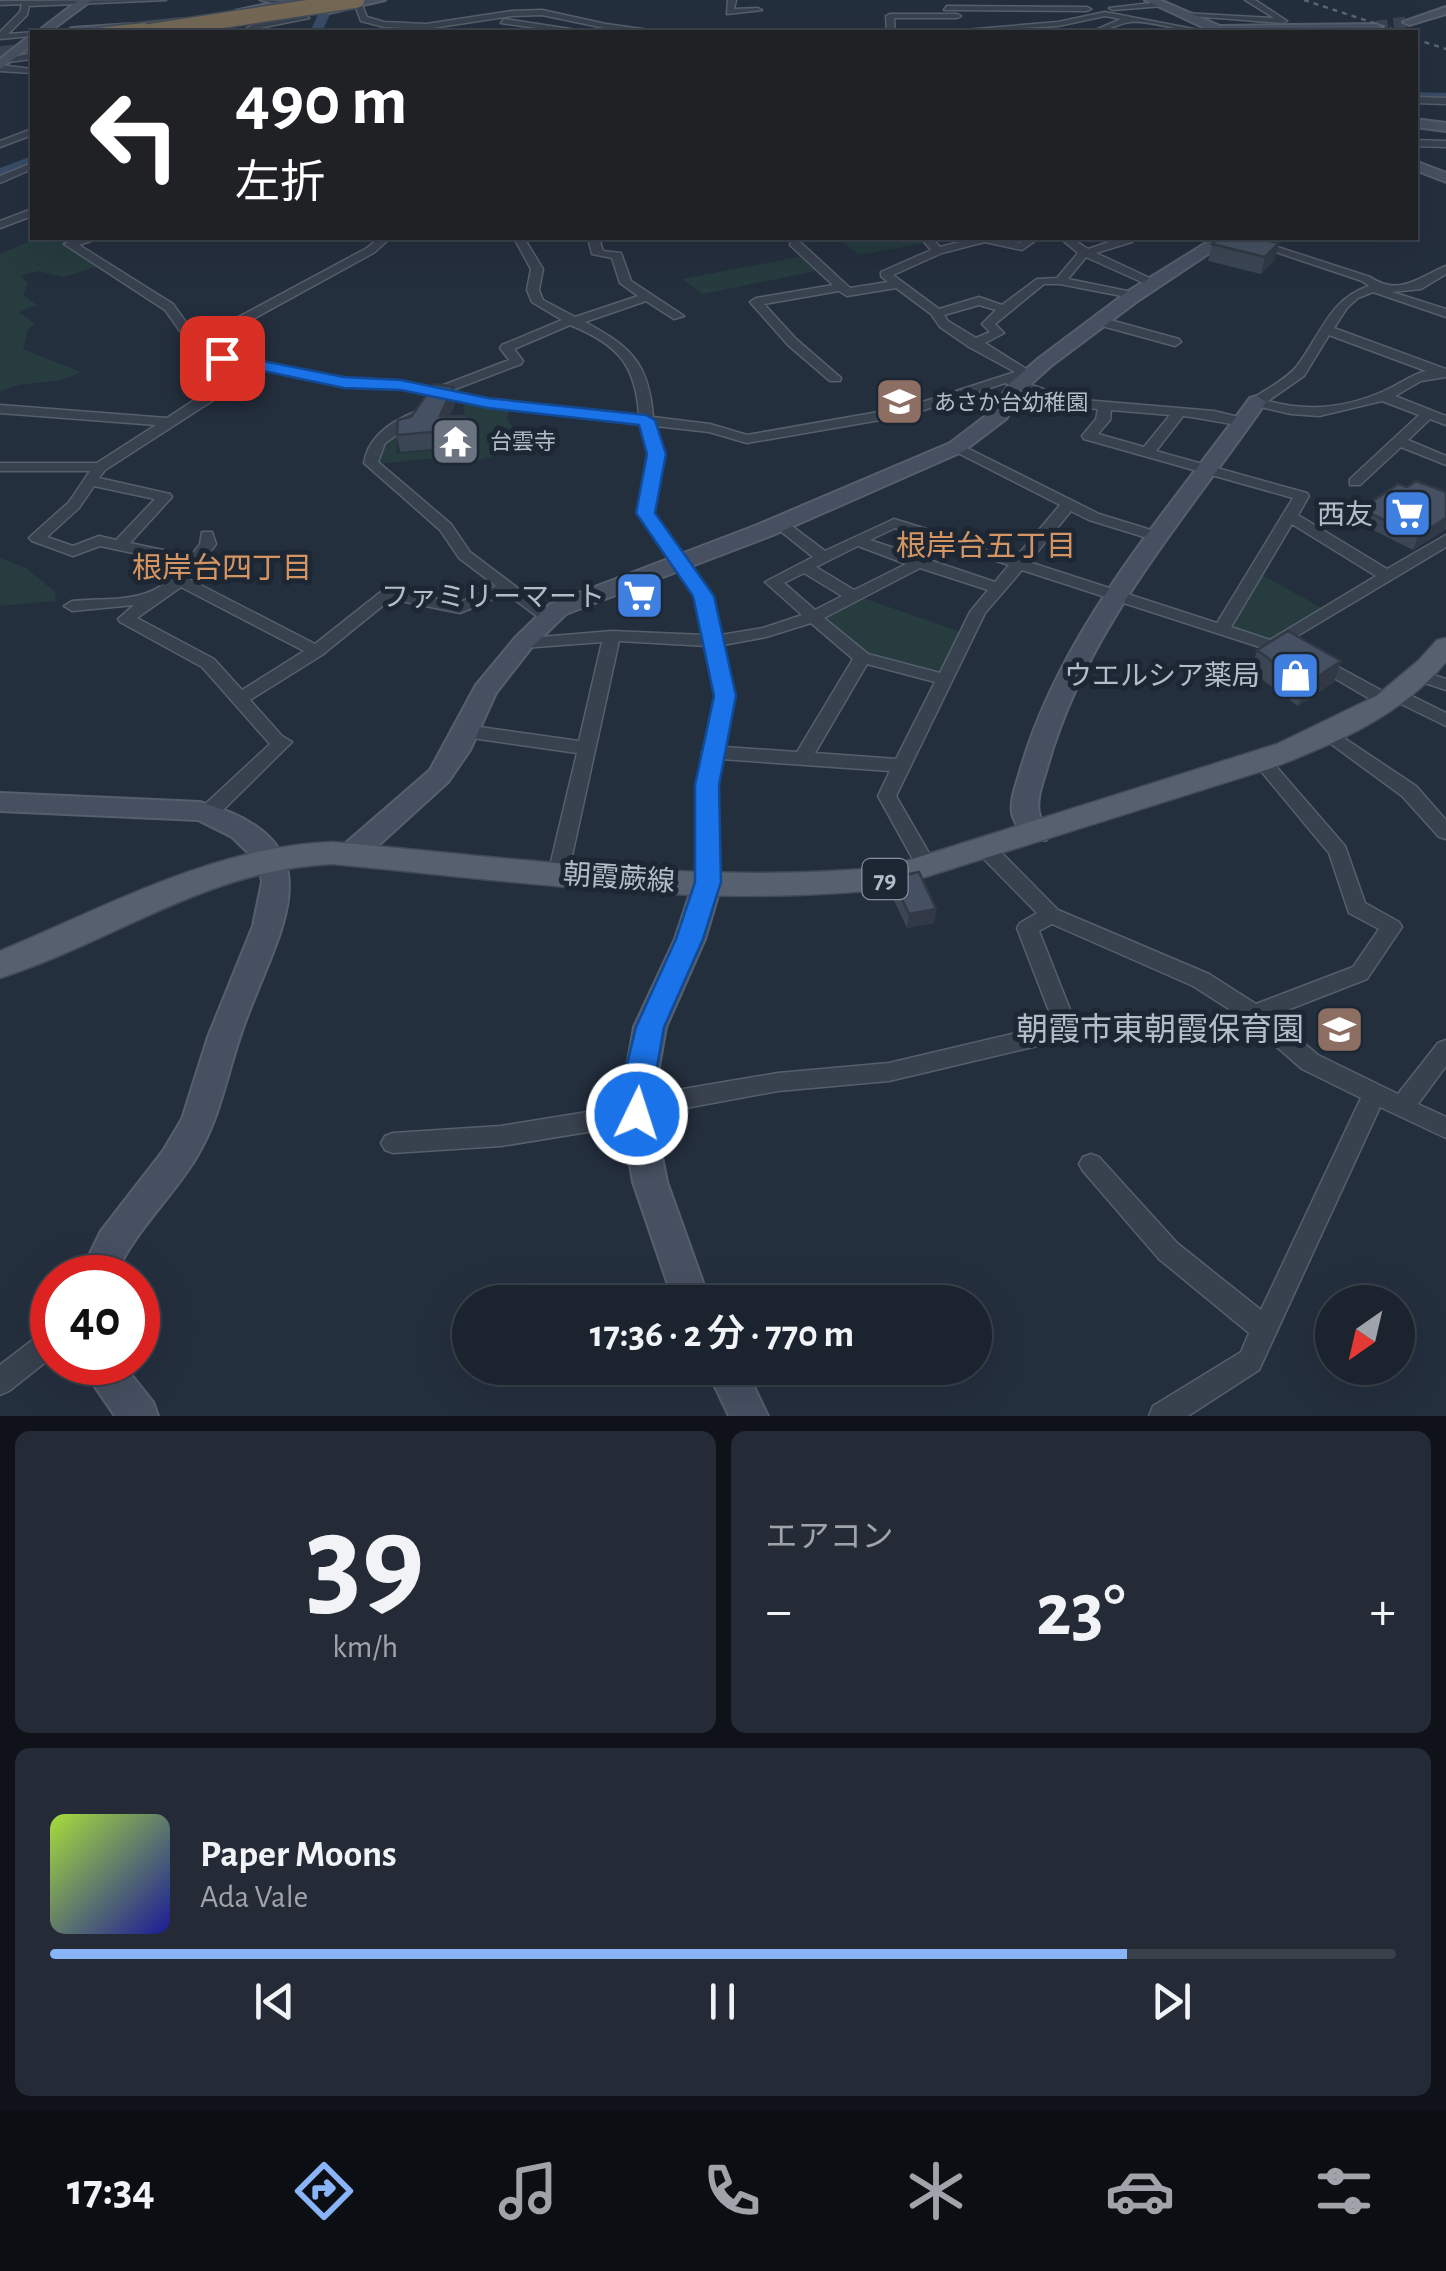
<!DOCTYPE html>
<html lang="ja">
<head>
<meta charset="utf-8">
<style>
  :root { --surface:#1b232e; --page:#242b36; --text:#f1f3f6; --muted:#a0a4aa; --line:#39404a; --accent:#8ab4f8 }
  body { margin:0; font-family:"Alegreya Sans","Noto Sans JP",sans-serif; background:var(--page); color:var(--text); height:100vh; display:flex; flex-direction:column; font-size:38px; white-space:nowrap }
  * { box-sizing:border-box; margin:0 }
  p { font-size:32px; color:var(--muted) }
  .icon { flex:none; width:55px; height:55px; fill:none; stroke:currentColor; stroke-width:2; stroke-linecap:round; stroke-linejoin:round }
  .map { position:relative; height:1416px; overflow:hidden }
  .drawer { display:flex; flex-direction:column; gap:15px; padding:15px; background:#0f1319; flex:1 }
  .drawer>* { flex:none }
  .banner { position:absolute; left:30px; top:30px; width:1388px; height:210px; border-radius:0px; box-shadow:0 10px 40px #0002,0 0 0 2px var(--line); background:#202124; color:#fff; overflow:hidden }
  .needle { width:65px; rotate:214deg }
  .tools { position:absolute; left:1315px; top:1285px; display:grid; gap:20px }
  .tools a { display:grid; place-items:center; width:100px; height:100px; border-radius:50%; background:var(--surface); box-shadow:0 10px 40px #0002,0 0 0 2px var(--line); font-size:50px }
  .speed { position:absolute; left:30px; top:1255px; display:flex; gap:20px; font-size:50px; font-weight:700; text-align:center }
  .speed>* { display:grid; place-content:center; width:130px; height:130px; border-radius:50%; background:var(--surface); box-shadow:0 10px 40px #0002,0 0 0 2px var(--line); line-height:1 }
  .speed .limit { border:15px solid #d22; background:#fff; color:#111 }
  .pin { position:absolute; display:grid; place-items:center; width:85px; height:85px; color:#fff; margin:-42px; border-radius:20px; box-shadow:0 5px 15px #0006 }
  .me { position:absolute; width:110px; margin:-55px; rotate:4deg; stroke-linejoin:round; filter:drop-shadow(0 0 8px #0008) }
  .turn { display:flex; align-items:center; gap:35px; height:210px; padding:0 40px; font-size:45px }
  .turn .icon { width:130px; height:130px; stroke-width:2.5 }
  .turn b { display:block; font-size:70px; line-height:85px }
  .big { font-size:75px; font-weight:600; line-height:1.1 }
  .drawer .card { flex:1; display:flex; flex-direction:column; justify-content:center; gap:15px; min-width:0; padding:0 35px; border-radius:15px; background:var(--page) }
  .drawer .dial { align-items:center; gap:0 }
  .dial b { font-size:130px; line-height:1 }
  .song { display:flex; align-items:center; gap:30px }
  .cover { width:120px; height:120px; border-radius:15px; background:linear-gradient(135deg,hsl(80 70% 55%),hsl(240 70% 35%)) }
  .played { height:10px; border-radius:5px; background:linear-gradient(90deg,var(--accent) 80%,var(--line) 80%) }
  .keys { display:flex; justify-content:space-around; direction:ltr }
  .heat { display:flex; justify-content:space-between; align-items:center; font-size:55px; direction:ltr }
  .drawer .tiles { flex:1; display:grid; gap:15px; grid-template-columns:1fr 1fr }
  .card:last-child { grid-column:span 2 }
  .trip { position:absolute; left:452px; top:1285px; width:540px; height:100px; border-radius:50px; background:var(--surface); box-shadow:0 10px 40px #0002,0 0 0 2px var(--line); font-weight:600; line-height:100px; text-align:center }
  .menu { display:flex; height:160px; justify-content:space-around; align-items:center; background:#0b0e12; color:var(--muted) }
  .menu .icon { width:70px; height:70px }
  .menu .current { color:var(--accent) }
  .menu b { font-size:45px; color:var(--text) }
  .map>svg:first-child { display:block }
  .green { fill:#263c3f }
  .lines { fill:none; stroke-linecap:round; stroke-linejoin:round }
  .river { fill:#394c67; fill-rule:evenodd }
  .secondary-tunnel { stroke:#3a4453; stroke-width:12; stroke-dasharray:12 6; stroke-linecap:butt }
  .highway-tunnel { stroke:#3a4453; stroke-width:15; stroke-dasharray:15 8; stroke-linecap:butt }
  .street-casing { stroke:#565f6c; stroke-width:3 }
  .secondary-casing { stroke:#565f6c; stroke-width:4 }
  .primary-casing { stroke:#414a57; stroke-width:3 }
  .highway-casing { stroke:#434c59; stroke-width:4 }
  .street { fill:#38414e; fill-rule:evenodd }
  .secondary { fill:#465061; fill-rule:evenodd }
  .primary { fill:#56606e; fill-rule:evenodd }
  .highway { fill:#746855; fill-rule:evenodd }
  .rail { stroke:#5a6575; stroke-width:2.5; stroke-dasharray:5 5; stroke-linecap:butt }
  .highway-bridge-casing { stroke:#434c59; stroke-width:18; stroke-linecap:butt }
  .highway-bridge { stroke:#746855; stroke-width:15 }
  .wall { fill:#3b4654 }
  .shaded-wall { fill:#303945 }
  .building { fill:#455162; stroke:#303945; stroke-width:2.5 }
  .route { fill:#1a73e8; stroke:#114b97; stroke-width:2.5 }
  .labels { text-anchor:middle; stroke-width:10; stroke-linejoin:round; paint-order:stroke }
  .far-poi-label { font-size:22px; fill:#b4bcc9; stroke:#1d2633; text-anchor:start }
  .shield { fill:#1d2633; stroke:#878f9c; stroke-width:2.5 }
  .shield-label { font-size:25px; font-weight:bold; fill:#b4bcc9 }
  .poi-label { font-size:28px; fill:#b4bcc9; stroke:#1d2633; text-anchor:end }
  .street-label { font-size:28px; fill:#b4bcc9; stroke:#1d2633 }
  .neighbourhood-label { font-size:30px; fill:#d59563; stroke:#1d2633 }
  .near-poi-label { font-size:32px; fill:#b4bcc9; stroke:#1d2633; text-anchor:end }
</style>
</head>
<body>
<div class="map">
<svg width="1446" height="1416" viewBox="0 0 1446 1416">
  <rect width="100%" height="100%" fill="#242f3e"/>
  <path class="green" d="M38,238H84L87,239L72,244L103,265L63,277L38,271L21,276L28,283L23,295L37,305L19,312L35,324L28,329L23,349L81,372C58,387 24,378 0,392V254Z
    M838,238H921L926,243L859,255Z
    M804,256L821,270L703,294L682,279Z
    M466,403L509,411L507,419L521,438L524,449L469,462L464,455L379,464L382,444L394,434H399L397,453L471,447L463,404Z
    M0,558L26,568L55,592L56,601L0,606Z
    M1262,575L1322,608L1269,640L1230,627Z
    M863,598L961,632L942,671L935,673L865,655L823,618Z"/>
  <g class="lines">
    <path class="river" d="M324,10L330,14L322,32H310L318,14Z
      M1415,92L1446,93V101L1415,100Z
      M32,156V166L0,179V168Z"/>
    <path class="secondary-tunnel" d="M1376,27L1409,22"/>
    <path class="highway-tunnel" d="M0,54L32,49"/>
    <defs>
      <path id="street" d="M166,0L29,6L27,15L8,34L35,32L32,36L0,39V32L20,12L22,4L0,5V1Z
        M260,0L287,1L309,18L241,32L254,24L298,17L282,5Z
        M340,0H350L362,5L367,17L384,22L426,24L512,11L542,10L606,24L664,32L614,30L542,15L512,16L426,29L384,27L361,21L356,8Z
        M728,0H736L734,9L758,8L762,10L727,14Z
        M1245,0H1255L1287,21L1283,23L1179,15L1183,13L1274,18Z
        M1160,2L1163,6L1113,10L1109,8Z
        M947,6L1087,7L1091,9L1087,11L944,10Z
        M1105,12L1209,32C1184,34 1150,19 1130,22C1116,24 1106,32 1091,32L1121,19L1105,16L1058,26L940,32L1058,22Z
        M890,14H957L961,16L957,18H894L895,32H887L886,16Z
        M504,19L577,30L581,32H564L501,23Z
        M32,53V59L8,62L4,59Z
        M0,65L32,69V73L0,71Z
        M1415,97L1446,98V104L1415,103Z
        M32,129V135L0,147V141Z
        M1415,140L1446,141V147L1415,146Z
        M32,163V169L0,183V176Z
        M32,209V216L0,228V221Z
        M78,238H91V241L79,245L173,304L188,325L220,327L367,248L379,238H390L375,252L226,334L204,349L344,379L401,381L436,388L509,360L500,348L502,345L562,320L532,302L527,290L531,269L514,238H524L543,269L539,290L543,300L575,317L638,296L620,283L612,258L592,254L588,238H599L603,251L621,253L631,281L684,316L674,319L646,301L585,322C631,347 649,363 653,417L710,424L747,435L907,407L1015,372L969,347L940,327L931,314L896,288L847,296L839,291L764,304L796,339L841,378L840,381H830L788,345L750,302L756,298L833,285L790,245L792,238H802L800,242L850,288L888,282L881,276V272L931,250L921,238H932L940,247C975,238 984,236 1020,243L1028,238H1039L1022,250L985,242L942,253L893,275L939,309L979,297L1002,305L1037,279L1057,278L1078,253L1060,238H1071L1088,249L1121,238H1132V242L1096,253L1156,281V285H1148L1086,257L1068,279L1137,293V299L1060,284H1044L995,324L1004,333L985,343L1034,374L1017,380L1072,399L1214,411L1247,419V425C1227,425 1204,418 1183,416L1156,451L1307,493L1309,496L1298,515L1387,569L1446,535V547L1272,651L1022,570L985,613L896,796L937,867L934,872H920L878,796L890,771L721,759L716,785L718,882L715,887H701L698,882V785L704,755L702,752L706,747L716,696L707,646L619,641L568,874L565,879H551L548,874L577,753L465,737L456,731L465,725L579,741L602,642L523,648L517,647L515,643L517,639L612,631L704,635L695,596L639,513L650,454L641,424L489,407L401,389L344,387L252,367L212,401L105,470L99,478L170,494L172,497L130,543L191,556L200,544L202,532H212L216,544L189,579L315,644L382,591L388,589L458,603L496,586L459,558L440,530L364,463C368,437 392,421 415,412L422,416L420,419L385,443L378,462L451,524L470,552L556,617L554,620H542L506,593L460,613L391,599L322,655L250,700L282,736L292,742L215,818H201L199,813L201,808L270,744L202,667L120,622L118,619L134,605L72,611L64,606L72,601C120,597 152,605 185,564L100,546L73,556L32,541L29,538L32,535L69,502L90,471H0V463H97L156,425L0,413V405L167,418L202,395L239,364L194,354V343L209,334L180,331L165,310L64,244ZM979,305L996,310L982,324L990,332L976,338L948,321L944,315ZM570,325C617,344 636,364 639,416L489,399L450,391L521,364L523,361L514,349ZM1005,383L1065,406L1098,409L1096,419L1082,436L1084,439L1293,498L1217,623L1029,562L1071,511L1089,520L1154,540H1164L1167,537L1164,534L1099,514L957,443L952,444V450L1060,505L1016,557L894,519L825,551L784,520H774L772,523L774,526L813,557L765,582L802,615L763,628L721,635L711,596L653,513L664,454L655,426L709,432L747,443L909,415ZM1111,410L1170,415L1144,447L1098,434L1110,420ZM94,486L155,499L116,540L99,536L73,546L47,537L79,508ZM1292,524L1376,576L1270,640L1231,627ZM895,528L1009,565L995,582L870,540ZM858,546L906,564L854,590L816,567ZM920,568L988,590L970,612L940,673L868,654L824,618ZM804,573L842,596L815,610L784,583ZM181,587L304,651L242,690L214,659L137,618ZM811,623L853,659L797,752L724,747L734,696L723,645L766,637ZM867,664L935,682L896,759L815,753Z
        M1234,238H1250L1370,277C1400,297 1419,277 1446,266V274L1421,289L1392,292L1446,309V317L1373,292L1358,298L1347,308L1334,328L1446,369V377L1421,381L1395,396L1446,416V425L1430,419L1408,440L1446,456V465L1401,447L1360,485H1350V479L1419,415L1382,401L1319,416L1291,414L1252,405V399C1266,389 1286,380 1297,366C1321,335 1329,299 1369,286L1362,281ZM1329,335L1426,371C1410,375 1399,385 1384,391C1346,408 1307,412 1268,401L1304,376Z
        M1099,317L1179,339L1181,342L1175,346L1095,324V318Z
        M1318,656L1388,694L1396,689L1402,691L1446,713V726L1395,701L1386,707L1380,705L1312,665L1310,661L1312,657Z
        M1419,670L1446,679V690L1413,679L1410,675Z
        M1329,728L1416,786L1446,820V839L1439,837L1402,796L1323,738L1320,734Z
        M1262,755L1268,757L1345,846L1365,903L1399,922L1402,927L1367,979L1272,1016L1318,1055L1398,1094L1438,1043L1446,1040V1066L1418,1104L1446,1117V1138L1380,1107L1259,1370L1188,1416H1149L1153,1406L1241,1352L1249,1333L1159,1259L1083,1171L1079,1164L1083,1157L1091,1154L1099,1157L1177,1243L1261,1310L1361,1098L1302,1069L1246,1020L1193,986L1052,924L1039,931L1078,1030L1075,1036L1067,1039L889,1081L778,1091L648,1115L645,1121L637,1124L501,1146L393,1153L385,1150L381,1143L385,1136L393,1133L501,1126L625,1106L628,1100L636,1097L778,1073L889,1063L1054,1024L1017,928L1020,923L1037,913L978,853L975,848L978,843H992L1058,910L1209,974L1256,1004L1353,967L1379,929L1349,913L1329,853L1256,765L1253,761Z
        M52,1328V1357L9,1391L0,1395V1365L43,1332Z"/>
      <path id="secondary" d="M79,0H92L49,32H37Z
        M285,0H310L241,14L235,11Z
        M362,0H385L329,13L323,10Z
        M1145,0H1160L1220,26L1376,24L1382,27L1376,30L1213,32Z
        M1446,7V14L1409,25L1403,22Z
        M131,24L127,29L66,32L72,28Z
        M28,37H32V45L0,69V59Z
        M1415,119L1446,123V131L1415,127Z
        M1415,161L1446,173V182L1415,170Z
        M1214,238H1232L1139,300L1051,366L1023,391L1006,419L964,451L773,535L566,614L531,648L496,693L470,750L448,782L360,862H340L336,855L340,848L430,770L476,685L515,638L550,604L757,525L950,443L992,411L1009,384L1039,358L1127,292Z
        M1257,396L1266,402C1186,518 1085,629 1047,768C1043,782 1036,798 1039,813C1041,820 1046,827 1050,833L1046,840H1026C1021,831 1014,823 1012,813C1010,798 1017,783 1021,768C1062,628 1165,514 1250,398Z
        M0,793L200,802C345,843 277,931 243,1028C227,1072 221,1117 196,1158C171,1199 133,1232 114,1278H78L101,1231L163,1151L182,1119L208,1037L253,926L262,882L259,863L232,837L198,820L0,811Z
        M708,872L718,875L722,882L705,939L666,1027L652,1107L667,1182L710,1302H674L633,1182L620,1107L634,1027L675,939L694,882L698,875Z
        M78,1362H121L153,1402L158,1416H115Z
        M706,1368H745L768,1416H729Z"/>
      <path id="primary" d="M1446,638V662C1401,716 1336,743 1272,768L887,889C703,909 515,881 332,864C205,870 116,941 0,978V951C108,906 213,847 332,842C515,858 703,885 887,867L1277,744L1376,696L1418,661L1437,640Z"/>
      <path id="highway" d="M181,19L186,20V26L132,32H91L98,28Z"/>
    </defs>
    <use href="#street" class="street-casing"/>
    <use href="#secondary" class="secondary-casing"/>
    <use href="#primary" class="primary-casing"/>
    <use href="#highway" class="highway-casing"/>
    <use href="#street" class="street"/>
    <use href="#secondary" class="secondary"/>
    <use href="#primary" class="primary"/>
    <use href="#highway" class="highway"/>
    <path class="rail" d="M1304,0L1401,32
      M1415,39L1446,49"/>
    <defs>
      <path id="highway-bridge" d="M147,32L357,0"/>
    </defs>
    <use href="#highway-bridge" class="highway-bridge-casing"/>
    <use href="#highway-bridge" class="highway-bridge"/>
  </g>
  <path class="wall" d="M1212,244L1275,260L1261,274L1208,261Z
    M453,387L455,404L449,416H467L470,446L400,452L397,435L411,417Z
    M1407,487L1446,492V529L1413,550L1357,522L1361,509Z
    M626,581L658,587V600L641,607L627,595Z
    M1257,650L1341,661L1334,682L1298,706L1251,671Z
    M892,878L936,909L934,923L907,928L890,892Z"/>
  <path class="shaded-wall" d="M1279,243L1275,260L1261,274L1265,257Z
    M453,387L455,404L442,432L440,416Z
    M1446,518L1445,529L1413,550L1418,536Z
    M658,587V600L641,607L640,594Z
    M1341,661L1334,682L1298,706L1305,685Z
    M936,909L934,923L907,928L909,914Z"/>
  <path class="building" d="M1220,238H1256L1279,243L1265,257L1212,244Z
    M434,384L453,387L440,416H467L468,429L397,435L398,420L411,417Z
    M1416,481L1446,492V518L1418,536L1361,509L1398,484L1407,487Z
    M643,575L658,587L640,594L626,581Z
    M1288,631L1341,661L1305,685L1257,650Z
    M919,872L936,909L909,914L892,878Z"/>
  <path class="route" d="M222,353L344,377L401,380L488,398L646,415L655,420L666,454L655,513L714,596L736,696L719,785L721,882L703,939L664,1027L647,1123L637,1127L626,1123L622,1114L623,1081L636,1027L676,939L695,882V785L714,696L693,596L636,513L647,454L639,425L488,408L401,390L344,388L216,361L214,358Z"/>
  <defs>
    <symbol id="school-square" viewBox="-11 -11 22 22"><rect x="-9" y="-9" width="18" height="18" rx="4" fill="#8d6e63" stroke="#1d2633"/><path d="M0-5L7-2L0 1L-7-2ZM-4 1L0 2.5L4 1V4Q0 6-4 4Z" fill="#fff"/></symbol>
    <symbol id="temple-square" viewBox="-11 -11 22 22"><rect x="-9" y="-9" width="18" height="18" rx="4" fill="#6b7280" stroke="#1d2633"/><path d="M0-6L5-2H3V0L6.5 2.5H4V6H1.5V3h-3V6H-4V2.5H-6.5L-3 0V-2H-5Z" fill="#fff"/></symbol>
    <symbol id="supermarket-square" viewBox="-11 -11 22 22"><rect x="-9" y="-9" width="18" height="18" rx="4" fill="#3f7fe0" stroke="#1d2633"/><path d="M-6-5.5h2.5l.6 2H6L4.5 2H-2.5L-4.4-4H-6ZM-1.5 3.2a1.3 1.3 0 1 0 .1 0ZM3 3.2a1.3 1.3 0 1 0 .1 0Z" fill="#fff"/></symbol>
    <symbol id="shop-square" viewBox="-11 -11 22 22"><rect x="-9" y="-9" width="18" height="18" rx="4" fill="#3f7fe0" stroke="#1d2633"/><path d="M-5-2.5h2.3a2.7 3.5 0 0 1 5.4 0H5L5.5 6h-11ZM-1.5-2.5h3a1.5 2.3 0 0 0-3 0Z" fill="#fff"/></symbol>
  </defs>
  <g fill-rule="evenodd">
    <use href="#school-square" x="872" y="374" width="55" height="55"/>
    <use href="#temple-square" x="428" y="414" width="55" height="55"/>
    <use href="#supermarket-square" x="1380" y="486" width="55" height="55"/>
    <use href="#supermarket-square" x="612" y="568" width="55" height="55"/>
    <use href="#shop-square" x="1268" y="648" width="55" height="55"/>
    <use href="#school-square" x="1312" y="1002" width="55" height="55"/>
  </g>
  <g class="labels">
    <g class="far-poi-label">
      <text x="934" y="410">あさか台幼稚園</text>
      <text x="490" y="449">台雲寺</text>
    </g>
    <rect class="shield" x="862.5" y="859" width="45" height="40" rx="8"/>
    <g class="shield-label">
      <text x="885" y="888">79</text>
    </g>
    <g class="poi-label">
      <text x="1373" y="524">西友</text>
      <text x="605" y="606">ファミリーマート</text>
      <text x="1260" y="685">ウエルシア薬局</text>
    </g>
    <g class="street-label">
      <text transform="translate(619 877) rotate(4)" y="10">朝霞蕨線</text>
    </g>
    <g class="neighbourhood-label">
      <text x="986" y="556">根岸台五丁目</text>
      <text x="222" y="578">根岸台四丁目</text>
    </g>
    <g class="near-poi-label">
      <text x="1304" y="1040">朝霞市東朝霞保育園</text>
    </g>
  </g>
</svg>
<div class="tools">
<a><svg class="needle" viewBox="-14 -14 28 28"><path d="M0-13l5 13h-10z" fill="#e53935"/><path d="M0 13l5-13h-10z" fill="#a0a4aa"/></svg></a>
</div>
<div class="speed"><div class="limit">40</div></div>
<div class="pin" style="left:222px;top:358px;background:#d93025"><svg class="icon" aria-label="arrive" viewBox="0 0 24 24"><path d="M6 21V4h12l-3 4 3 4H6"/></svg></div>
<svg class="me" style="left:637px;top:1114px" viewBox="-20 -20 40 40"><circle r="17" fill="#1a73e8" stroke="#fff" stroke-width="3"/><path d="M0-11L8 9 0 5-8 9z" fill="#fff"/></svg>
<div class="trip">17:36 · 2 分 · 770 m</div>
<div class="banner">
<div class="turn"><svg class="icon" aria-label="left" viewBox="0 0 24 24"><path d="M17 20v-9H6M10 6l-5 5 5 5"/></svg><div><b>490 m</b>左折</div></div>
</div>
</div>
<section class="drawer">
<div class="tiles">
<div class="card dial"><b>39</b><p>km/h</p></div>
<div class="card"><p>エアコン</p>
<div class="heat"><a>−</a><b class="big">23°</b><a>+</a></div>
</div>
<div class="card">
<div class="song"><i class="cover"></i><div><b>Paper Moons</b><p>Ada Vale</p></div></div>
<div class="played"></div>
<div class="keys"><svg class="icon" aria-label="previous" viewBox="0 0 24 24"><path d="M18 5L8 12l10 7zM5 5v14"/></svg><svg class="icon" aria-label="pause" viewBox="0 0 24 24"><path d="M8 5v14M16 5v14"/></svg><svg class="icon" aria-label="next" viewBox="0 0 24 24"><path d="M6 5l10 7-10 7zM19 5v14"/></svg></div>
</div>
</div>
</section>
<nav class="menu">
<b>17:34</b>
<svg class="icon current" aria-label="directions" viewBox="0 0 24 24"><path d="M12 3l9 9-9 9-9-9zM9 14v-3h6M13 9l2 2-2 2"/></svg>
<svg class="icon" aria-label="music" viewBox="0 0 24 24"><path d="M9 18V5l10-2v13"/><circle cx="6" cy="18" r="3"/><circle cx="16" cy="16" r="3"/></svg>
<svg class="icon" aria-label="phone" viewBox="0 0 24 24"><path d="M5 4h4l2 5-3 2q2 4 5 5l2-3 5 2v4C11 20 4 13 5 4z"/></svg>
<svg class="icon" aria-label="climate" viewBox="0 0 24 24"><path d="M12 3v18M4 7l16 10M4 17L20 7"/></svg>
<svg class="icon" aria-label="car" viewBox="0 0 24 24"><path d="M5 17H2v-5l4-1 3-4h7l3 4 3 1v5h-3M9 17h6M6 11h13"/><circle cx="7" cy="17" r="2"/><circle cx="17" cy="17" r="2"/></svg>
<svg class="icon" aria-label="filters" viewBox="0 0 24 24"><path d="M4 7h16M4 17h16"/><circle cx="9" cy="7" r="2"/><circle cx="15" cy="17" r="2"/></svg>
</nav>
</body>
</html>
